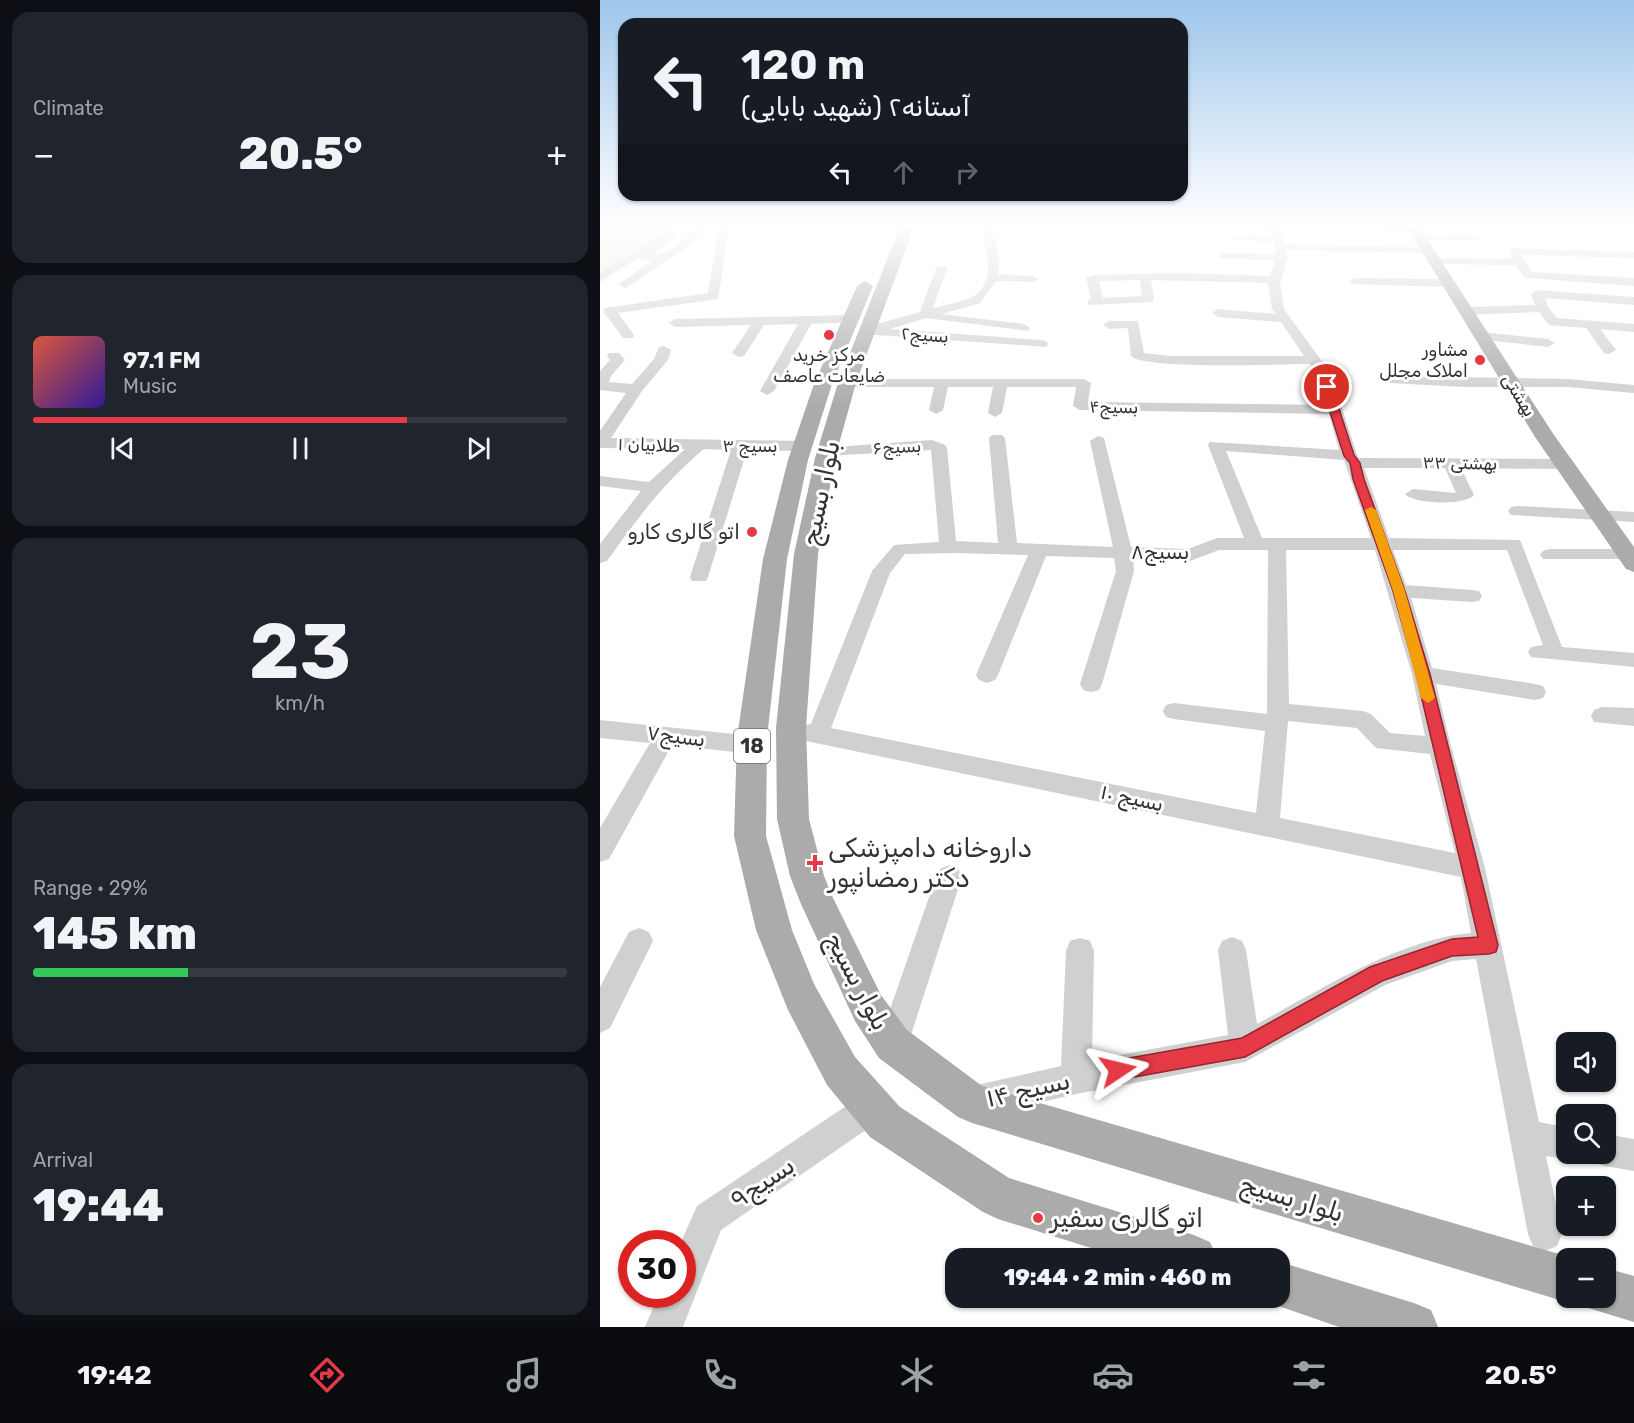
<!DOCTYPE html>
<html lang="en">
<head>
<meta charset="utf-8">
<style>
  :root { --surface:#171b24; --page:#20242c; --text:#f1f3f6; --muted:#9ea1a6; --line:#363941; --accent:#e63946 }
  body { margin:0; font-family:Rubik,Cairo,sans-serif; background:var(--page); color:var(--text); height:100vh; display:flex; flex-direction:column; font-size:22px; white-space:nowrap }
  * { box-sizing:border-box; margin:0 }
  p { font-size:20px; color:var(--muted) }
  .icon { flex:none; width:33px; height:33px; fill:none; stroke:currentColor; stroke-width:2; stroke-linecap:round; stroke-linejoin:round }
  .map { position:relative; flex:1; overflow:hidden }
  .panel { display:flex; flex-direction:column; gap:12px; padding:12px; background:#0d0f14; width:600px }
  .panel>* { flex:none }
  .guide { position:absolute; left:18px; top:18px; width:570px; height:183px; border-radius:18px; box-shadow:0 2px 4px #0004; background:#171b24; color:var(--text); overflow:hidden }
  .controls { position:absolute; left:956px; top:1032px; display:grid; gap:12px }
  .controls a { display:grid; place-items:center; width:60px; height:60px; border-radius:12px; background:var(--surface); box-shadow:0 2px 4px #0004; font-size:30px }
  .speed { position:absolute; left:18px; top:1230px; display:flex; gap:12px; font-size:30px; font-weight:700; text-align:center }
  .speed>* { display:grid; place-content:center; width:78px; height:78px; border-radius:50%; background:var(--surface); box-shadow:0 2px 4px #0004; line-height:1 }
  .speed .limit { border:9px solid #d22; background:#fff; color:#111 }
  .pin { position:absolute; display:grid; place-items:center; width:51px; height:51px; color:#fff; margin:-26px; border:3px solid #fff; border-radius:50%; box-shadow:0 2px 6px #0007 }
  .me { position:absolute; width:66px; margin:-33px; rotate:80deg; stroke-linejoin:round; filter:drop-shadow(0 0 4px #0008) }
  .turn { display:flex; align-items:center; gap:21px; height:126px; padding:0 24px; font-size:27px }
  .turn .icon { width:78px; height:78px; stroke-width:2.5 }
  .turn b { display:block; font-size:42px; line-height:51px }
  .lanes { display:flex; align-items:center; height:57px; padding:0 24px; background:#0003; justify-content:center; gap:30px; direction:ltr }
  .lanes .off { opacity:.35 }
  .big { font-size:45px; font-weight:800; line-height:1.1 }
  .panel .tile { flex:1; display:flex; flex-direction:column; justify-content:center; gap:9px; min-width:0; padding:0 21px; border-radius:18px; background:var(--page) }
  .panel .dial { align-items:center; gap:0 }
  .dial b { font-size:78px; line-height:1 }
  .song { display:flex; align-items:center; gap:18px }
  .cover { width:72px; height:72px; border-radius:9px; background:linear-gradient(135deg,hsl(10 70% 55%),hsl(250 70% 35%)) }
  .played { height:6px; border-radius:3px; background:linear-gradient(90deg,var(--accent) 70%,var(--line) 70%) }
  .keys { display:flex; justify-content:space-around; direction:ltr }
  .heat { display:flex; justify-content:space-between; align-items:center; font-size:33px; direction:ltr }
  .charge { height:9px; border-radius:4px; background:linear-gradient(90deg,#34c759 29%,var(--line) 0) }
  .trip { position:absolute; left:345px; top:1248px; width:345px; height:60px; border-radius:18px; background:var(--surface); box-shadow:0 2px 4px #0004; font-weight:800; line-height:60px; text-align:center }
  .menu { display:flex; height:96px; justify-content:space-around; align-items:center; background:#090b0e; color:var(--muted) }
  .menu .icon { width:42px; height:42px }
  .menu .selected { color:var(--accent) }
  .menu b { font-size:27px; color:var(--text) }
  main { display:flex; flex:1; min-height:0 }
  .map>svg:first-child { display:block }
  .green { fill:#e6ecdf }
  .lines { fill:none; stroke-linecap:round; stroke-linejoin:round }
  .minor { fill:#d0d0d0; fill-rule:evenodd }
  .major { fill:#ababab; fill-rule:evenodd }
  .route { fill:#e63946; stroke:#96252e; stroke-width:1.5 }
  .slow { fill:#f59e0b }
  .poi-dot { fill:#e63946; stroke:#fff; stroke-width:2 }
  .labels { text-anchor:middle; stroke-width:6; stroke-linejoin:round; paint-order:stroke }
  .far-street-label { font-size:18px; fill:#333; stroke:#fff }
  .far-poi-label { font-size:18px; fill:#333; stroke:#fff; text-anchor:end }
  .shield { fill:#fff; stroke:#707070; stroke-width:1.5 }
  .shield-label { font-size:20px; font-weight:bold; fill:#333 }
  .poi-label { font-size:21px; fill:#333; stroke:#fff; text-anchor:end }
  .street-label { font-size:21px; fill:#333; stroke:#fff }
  .near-street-label { font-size:26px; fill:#333; stroke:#fff }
  .near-poi-label { font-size:26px; fill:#333; stroke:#fff; text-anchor:start }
</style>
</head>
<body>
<main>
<section class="panel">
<div class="tile"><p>Climate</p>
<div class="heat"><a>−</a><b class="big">20.5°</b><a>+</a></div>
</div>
<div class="tile">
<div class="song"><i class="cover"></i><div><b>97.1 FM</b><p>Music</p></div></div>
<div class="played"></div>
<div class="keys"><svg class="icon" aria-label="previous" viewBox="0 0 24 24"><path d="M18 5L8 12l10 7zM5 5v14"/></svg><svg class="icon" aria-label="pause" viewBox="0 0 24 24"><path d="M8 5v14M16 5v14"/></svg><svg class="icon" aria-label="next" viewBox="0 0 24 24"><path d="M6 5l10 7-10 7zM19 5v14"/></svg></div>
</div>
<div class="tile dial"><b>23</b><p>km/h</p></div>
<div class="tile"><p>Range · 29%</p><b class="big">145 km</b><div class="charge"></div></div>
<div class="tile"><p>Arrival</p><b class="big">19:44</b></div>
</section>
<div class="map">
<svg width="1034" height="1327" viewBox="0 0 1034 1327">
  <rect width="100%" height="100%" fill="#fff"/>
  <path class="green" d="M71,230L0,283V233L13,232L12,235Z"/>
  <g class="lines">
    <path class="minor" d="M76,222H113L89,246L29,286L25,288L19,284L52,261L38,258L0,281V273L67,231H75L77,237L54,254C71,255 85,238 96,226L0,234V228Z
      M120,222H130L118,299L18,313L34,335L33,338H23L3,311L5,308L108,293Z
      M378,222H388C395,239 402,255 398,274L433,276L439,279L433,282L396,281L380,303L342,314L424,324L430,328L429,331L326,318L290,329L441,340L446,341L448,344L446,347L263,334L262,331L263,328L320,312L337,266H345L347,268L333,308C345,305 359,303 370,298C399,285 386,244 378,222Z
      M661,222H671L682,233L685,244L832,248V252L828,253L686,250L688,257L680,283L684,309L731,374L757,455L759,458L964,459L972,464L964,469L861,468L874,495C866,506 813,504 805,494L813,489L856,493L845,468H764L789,538L920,540L962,647L1034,653V667L931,657L928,652L931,647L943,645L907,550H793L806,585L872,590L879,591L882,596L879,601L872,602L811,598L832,668L935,684L943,686L946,692L943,698L935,700L836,684L851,746L885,868L939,1122L966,1127V1154H978L966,1159L946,1156L962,1234L957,1246L945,1251L933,1246L928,1234L876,959L852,961L785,985L645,1062L476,1094L381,1116L370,1111L365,1100L370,1089L381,1084L461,1066L466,951L470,941L480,938L490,941L494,951L492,1060L628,1035L618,950L622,941L632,937L642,941L646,950L657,1024C720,990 799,939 871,933L861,877L206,741L198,738L195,732L198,726L211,724L272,571L294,545L339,542L331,450L227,456L219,451L221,448L332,440L345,445L347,448L356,541L398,543L389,438L392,435H402L405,438L417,543L513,547L490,441L498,436L504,438L531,547L588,549L617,538H644L608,445L610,442L739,450L729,414L480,410L473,406L476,387H407L402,413L395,417L388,413L393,387H348L343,410L336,414L329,410L334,387H247L240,383L247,379H484L491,383L488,402L726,405L717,374L710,364C683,364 545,370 531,356L528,328L509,329L503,325L509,321H538L544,353L569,356H704L681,322L618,317L612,313L618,309L676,314L672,309L668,283L551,280L554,299L552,302L489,305L487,302L491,299L486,278L492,275L578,273L670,276L675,260L623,259L617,256L623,253L676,254L674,242L637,240L632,237L637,234L672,236ZM540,280L542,296L503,298L499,281ZM626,451L744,460L771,538H662ZM619,550H668L667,714L574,703L566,705L563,711L566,717L574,719L665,731L656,813L231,728L290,573L305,554L356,553L428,555L376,675L379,680L387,683L395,680L398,675L446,556L514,558L516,571L480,684L483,690L491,692L499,690L502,684L534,571L533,559L590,561ZM686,550H775L812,674L825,736L790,733L771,714L763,711L689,704ZM688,721L757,728L776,748L830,754L855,853L680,818Z
      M807,222H861L856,225L815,226L820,229C812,235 788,234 780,228L785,225L809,226Z
      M997,222H1034V226L1002,225Z
      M820,234L877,235L882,238L877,241L816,239L815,237Z
      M914,248L1034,252V258L921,255L932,272L1034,278V286L928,278L924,277L916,265L835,264L829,261L835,258L911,259L909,251Z
      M755,278L848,279L854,283L848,287L751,284V280Z
      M937,290L1034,297V305L945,298L948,307L957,318L1034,324V332L1000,329L1016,350L1009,354L1004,353L986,328L949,325L939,312L866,315L860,311L866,307L935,305L931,294Z
      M252,315L256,316L258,319L256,322L211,324L174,391L167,395L160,391L198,324L164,325L144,356L139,357L132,353L151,325L75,327L69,323L75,319Z
      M882,332L948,339L955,343L948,347L877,339L875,336Z
      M64,346L71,350L68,360L42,391L11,438L203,441L211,446L203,451L147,450L108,577L106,581H92L90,577L131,450L104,449C65,481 36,520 7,561L0,563V544L41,491L0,486V476L49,482L85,449L0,448V431L26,393L0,390V371L10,360L7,356L9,353H19L25,360L11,376L9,382L32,384L54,359L59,347Z
      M795,376L968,379L1034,385V393L968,387H865L790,383L788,380Z
      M917,506L1034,512V522L911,515L908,511L911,507Z
      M949,549H1028L1034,551V559H943L940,555L943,551Z
      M1002,707L1034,708V726L994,722L991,716L994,710Z
      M0,720L152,736L160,739L163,745L160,751L152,754L72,745L9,859L0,862V828L50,743L0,738Z
      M349,865L358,869L362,877L308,1044L304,1055L293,1059L282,1055L278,1044L336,877L340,869Z
      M39,928L49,932L53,941L10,1028L0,1033V987L29,932Z
      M272,1091L283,1096L288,1107L283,1118L121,1230L83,1327H45L59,1294H82V1244H80L97,1206L261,1096Z
      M1005,1134L1034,1139V1171L1005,1166L993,1162L990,1154H1005Z"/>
    <path class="major" d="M302,222H316L256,383L235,458L218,554L206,728L209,819L224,876L233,898L281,995L307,1030L382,1086L966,1256L972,1258H966V1298H977L966,1302L372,1123L358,1117L279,1058L255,1021L201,904L190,876L177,819L176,728L194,554L215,458L238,383Z
      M804,222H816L954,435L1034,547V572L1026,569L935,437Z
      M265,281L273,286L232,384L208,460L187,559L167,738L166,836L192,930L214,984L255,1057L300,1107L409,1178L594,1235L610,1242L617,1258H523L398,1219L383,1212L270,1137L227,1085L188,1010L156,930L134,836L137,738L163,559L188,460L214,384L257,286Z
      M680,1262L814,1303L831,1310L838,1327H739L664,1301L662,1298H680Z
      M1005,1268L1034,1276V1322L988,1308L984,1298H1005Z"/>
  </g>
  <linearGradient id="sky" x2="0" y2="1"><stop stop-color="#9ec6ea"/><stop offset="0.55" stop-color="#fff"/><stop offset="1" stop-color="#fff" stop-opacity="0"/></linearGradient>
  <rect width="1034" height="407" fill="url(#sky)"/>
  <path class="route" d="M727,384L732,387L754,455L760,463L764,479L805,591L830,674L898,945L896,952L889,954L852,956L782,981L645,1057L518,1080L511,1077L508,1070L511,1063L518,1060L642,1038L770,967L852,939L878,937L816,674L793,591L753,479L750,463L744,456L722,387Z"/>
  <path class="slow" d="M771,507L776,510L805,591L835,698L828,703L821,698L793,591L765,510Z"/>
  <g class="poi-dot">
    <circle cx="229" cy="335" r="6"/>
    <circle cx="880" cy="360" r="6"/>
    <circle cx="152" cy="532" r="6"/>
    <path d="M212 854h6v6h6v6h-6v6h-6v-6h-6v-6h6z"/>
    <circle cx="438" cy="1218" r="6"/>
  </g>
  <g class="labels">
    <g class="far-street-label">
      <text transform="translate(325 335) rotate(4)" y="6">بسیج۲</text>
      <text transform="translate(919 395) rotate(58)" y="6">بهشتی</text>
      <text transform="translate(514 407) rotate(1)" y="6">بسیج۴</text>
      <text transform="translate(49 445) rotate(2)" y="6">طلابیان ۱</text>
      <text x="150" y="452">بسیج ۳</text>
      <text transform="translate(297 447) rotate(-3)" y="6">بسیج۶</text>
      <text transform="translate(860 463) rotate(1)" y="6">بهشتی ۳۳</text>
    </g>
    <g class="far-poi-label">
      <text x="868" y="356">مشاور<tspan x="868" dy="21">املاک مجلل</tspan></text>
      <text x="229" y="361" text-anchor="middle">مرکز خرید<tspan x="229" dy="21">ضایعات عاصف</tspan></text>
    </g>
    <rect class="shield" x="134" y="729" width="36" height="34" rx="4.5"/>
    <g class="shield-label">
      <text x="152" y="753">18</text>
    </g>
    <g class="poi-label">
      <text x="140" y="539">اتو گالری کارو</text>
    </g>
    <g class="street-label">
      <text x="560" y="559">بسیج۸</text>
      <text transform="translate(76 736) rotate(7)" y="7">بسیج۷</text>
      <text transform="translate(532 798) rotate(12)" y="7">بسیج ۱۰</text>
    </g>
    <g class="near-street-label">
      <text transform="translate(220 493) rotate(-78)" y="9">بلوار بسیج</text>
      <text transform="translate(258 981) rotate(62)" y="9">بلوار بسیج</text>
      <text transform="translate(428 1089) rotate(-13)" y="9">بسیج ۱۴</text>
      <text transform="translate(162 1182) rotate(-34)" y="9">بسیج۹</text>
      <text transform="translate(692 1198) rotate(17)" y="9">بلوار بسیج</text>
    </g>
    <g class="near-poi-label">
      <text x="228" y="857">داروخانه دامپزشکی<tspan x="228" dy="30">دکتر رمضانپور</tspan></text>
      <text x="450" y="1227">اتو گالری سفیر</text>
    </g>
  </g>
</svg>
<div class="controls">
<a><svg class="icon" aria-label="sound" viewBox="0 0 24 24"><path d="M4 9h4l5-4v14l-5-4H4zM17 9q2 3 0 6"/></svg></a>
<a><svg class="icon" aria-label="search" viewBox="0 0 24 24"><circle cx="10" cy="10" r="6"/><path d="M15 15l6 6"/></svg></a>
<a>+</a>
<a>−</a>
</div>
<div class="speed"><div class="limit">30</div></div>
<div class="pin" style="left:727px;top:387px;background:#d93025"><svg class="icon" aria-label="arrive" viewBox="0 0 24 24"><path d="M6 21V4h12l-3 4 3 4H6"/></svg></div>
<svg class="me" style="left:518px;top:1070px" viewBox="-20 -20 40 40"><path d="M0-17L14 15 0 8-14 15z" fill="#e63946" stroke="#fff" stroke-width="4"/></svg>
<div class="trip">19:44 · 2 min · 460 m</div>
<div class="guide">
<div class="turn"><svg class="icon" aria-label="left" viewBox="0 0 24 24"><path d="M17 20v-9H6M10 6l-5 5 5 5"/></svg><div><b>120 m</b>آستانه۲ (شهید بابایی)</div></div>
<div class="lanes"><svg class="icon" aria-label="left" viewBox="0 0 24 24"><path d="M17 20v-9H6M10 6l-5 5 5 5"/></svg><svg class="icon off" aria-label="ahead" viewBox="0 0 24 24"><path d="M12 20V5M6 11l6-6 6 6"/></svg><svg class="icon off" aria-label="right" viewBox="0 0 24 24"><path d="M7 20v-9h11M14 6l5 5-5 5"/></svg></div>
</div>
</div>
</main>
<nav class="menu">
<b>19:42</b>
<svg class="icon selected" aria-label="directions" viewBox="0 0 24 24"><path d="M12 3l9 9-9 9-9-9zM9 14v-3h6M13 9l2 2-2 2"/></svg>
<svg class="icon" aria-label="music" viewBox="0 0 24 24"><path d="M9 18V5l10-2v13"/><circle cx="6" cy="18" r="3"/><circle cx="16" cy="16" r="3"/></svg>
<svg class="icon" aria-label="phone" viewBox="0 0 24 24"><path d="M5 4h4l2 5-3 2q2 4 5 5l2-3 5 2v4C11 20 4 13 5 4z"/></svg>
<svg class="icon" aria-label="climate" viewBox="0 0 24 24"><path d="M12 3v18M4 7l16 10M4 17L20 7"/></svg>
<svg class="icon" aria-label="car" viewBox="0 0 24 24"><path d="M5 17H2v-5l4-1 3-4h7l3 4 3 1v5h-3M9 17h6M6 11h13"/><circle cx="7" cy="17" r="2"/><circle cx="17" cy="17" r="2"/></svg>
<svg class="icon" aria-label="filters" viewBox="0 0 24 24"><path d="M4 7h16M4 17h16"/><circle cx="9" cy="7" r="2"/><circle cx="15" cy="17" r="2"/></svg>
<b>20.5°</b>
</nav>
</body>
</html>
